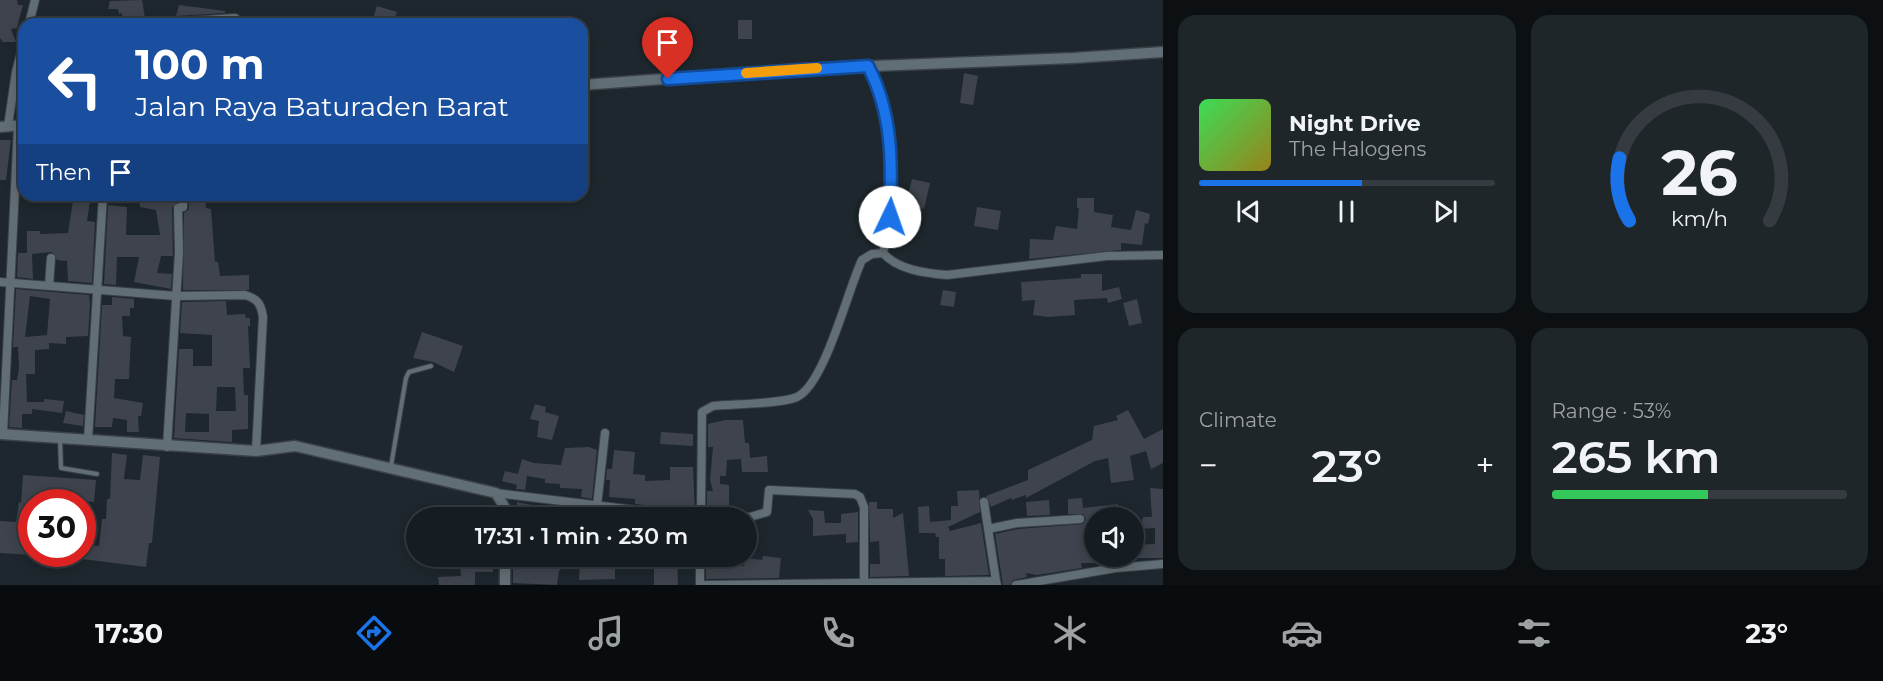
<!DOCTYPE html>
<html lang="en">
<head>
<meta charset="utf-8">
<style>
  :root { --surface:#161d22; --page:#1f262a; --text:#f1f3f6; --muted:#9ea2a5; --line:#353b40; --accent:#1a73e8 }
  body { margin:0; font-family:Montserrat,sans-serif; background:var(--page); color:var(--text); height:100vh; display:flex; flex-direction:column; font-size:22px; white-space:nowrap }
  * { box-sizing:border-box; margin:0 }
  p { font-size:20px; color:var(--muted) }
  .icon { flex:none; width:33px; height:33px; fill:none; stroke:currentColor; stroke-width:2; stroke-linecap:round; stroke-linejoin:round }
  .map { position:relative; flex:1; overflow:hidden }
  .side { display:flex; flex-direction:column; gap:15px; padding:15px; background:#0c1013; width:720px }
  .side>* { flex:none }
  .hud { position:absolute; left:18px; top:18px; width:570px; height:183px; border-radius:18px; box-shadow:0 3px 15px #0003,0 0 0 2px var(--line); background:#1a4fa0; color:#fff; overflow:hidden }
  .controls { position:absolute; left:1084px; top:507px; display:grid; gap:12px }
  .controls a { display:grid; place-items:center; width:60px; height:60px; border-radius:50%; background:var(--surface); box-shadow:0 3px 15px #0003,0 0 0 2px var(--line); font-size:30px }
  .speed { position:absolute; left:18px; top:489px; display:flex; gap:12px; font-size:30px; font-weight:700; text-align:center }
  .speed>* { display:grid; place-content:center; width:78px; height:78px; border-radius:50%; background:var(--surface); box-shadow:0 3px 15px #0003,0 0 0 2px var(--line); line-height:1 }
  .speed .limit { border:9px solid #d22; background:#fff; color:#111 }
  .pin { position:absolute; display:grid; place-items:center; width:51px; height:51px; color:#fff; margin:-62px -26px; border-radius:50% 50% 50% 0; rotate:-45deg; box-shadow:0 0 6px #0007 }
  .pin .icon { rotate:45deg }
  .me { position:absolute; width:66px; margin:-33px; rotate:3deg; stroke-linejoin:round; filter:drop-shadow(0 0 4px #0008) }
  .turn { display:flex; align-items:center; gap:21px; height:126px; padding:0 18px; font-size:27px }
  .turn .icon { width:78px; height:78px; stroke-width:2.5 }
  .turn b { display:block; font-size:42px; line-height:51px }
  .then { display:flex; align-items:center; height:57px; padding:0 18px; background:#0003; gap:12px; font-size:22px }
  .big { font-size:45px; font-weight:600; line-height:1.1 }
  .side .card { flex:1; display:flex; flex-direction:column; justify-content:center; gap:9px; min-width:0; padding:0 21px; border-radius:18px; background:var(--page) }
  .side .dial { align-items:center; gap:0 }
  .dial svg { height:156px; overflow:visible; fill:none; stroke:var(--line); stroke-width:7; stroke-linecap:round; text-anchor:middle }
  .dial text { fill:var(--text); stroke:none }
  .song { display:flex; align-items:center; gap:18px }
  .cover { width:72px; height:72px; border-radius:9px; background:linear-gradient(135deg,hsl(130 70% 55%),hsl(50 70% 35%)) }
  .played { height:6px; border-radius:3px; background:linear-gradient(90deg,var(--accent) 55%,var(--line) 55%) }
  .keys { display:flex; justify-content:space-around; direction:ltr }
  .heat { display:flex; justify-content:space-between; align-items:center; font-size:33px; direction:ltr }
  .charge { height:9px; border-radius:4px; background:linear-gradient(90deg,#34c759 53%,var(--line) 0) }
  .side .tiles { flex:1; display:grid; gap:15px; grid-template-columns:repeat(2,1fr) }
  .trip { position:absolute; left:406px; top:507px; width:351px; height:60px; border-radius:30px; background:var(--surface); box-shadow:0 3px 15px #0003,0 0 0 2px var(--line); font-weight:600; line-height:60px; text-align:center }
  .menu { display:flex; height:96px; justify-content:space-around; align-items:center; background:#090c0e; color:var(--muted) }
  .menu .icon { width:42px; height:42px }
  .menu .selected { color:var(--accent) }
  .menu b { font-size:27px; color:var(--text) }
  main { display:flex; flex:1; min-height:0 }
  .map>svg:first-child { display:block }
  .building { fill:#3f434d; fill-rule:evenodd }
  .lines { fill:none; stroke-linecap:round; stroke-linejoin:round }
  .lane-casing { stroke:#394146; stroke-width:6 }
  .street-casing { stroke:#394146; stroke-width:10 }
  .secondary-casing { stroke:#394146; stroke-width:13 }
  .lane { stroke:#626e75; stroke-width:4 }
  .street { stroke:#626e75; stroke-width:8 }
  .secondary { stroke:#626e75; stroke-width:10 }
  .route-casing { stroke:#114b97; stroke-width:15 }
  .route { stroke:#1a73e8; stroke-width:10 }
  .slow { stroke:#f59e0b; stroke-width:10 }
</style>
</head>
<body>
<main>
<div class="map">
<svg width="1163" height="585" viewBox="0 0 1163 585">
  <rect width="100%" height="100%" fill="#1d272d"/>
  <path class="building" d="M0,0H17L18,5H23L17,28L11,29L16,42H3L0,38Z
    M142,0L145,18L139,24L122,23V13L119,14L118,9H108L110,1Z
    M179,5L225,11V13L176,16Z
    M377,6L397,12L393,24H371Z
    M738,20H752V39H738Z
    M964,73L978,76L973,105L960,103Z
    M0,140H11L6,180H0Z
    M912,179L930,183L924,209L906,204Z
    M74,195H91L87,221L95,222L92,283L68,281L67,261L57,260L52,252L32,254L33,279L17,277L18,253H27V231H40V234L68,233Z
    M139,195L167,200V195H177V202L172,208L173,256H161L157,273L172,274L171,289L134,282L139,257H117L116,285L104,284L108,205L127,207L126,235H160L156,210L140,207Z
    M189,195H205L206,208L211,209L215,262H218L220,276L249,275V290H183L184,213L189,209Z
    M1077,198H1094V212L1113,215L1111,227L1131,230L1136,210L1150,214L1148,224L1145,223L1142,245L1121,243V250L1029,259L1030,239L1053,240L1056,226L1077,229L1079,208H1077Z
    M863,204L876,205L874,220L861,219Z
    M977,207L1001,211L998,230L974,226Z
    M1081,274H1102V291L1119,287L1122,299L1108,303L1107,298L1074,300L1075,315L1048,317L1033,315L1035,300L1022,301L1021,282L1081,278Z
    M16,289L89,295L90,304L88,336L66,337V344L49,343V349L35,350V374H26L27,402H44V399L64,401L62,413L32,409V414H22V428L9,427L12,380H17L19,368L18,347H13ZM30,296L50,299L47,335L25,337Z
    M943,290L956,292L954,307L940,305Z
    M112,297L134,299V308H130V316H122L123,336L131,337L129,379H115L114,398L143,403L141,416H138L139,432H127V420L113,418L112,427H95L102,305H112Z
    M1137,299L1142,323L1129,326L1123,303Z
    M226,301L227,315L245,314L246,318H250V326H248L250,368H243L244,395H248V429L232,430V442L174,438L179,349H193V366H212V335L180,333L182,302ZM217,387H235L236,411H216ZM186,413L209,414V432H185Z
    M422,332L463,346L454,372L433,362L413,358Z
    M535,404L546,407L545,412L559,416L552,440L537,437L539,421L530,419Z
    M1128,410L1144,439L1163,429V463L1151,469L1146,451L1130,456L1134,480L1111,483L1108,458L1095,461L1026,498V495L1012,500L1011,498L991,507L986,496L1028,480V470L1092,440L1094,426L1118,420L1116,416Z
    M66,411L84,415L83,426L63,423Z
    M725,420H743L745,443H749L750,458L767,456L768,472H742L741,459L727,460L726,476H720V484L729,485V505H707V491H713L710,480L713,447H708V424Z
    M661,432L693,434V446L660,444Z
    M589,447L597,450L592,499L581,497L582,489L560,488V484L545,483V479L527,476L525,490L516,489L517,485L502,481L505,471L518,474L522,459L534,463L561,465L565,448Z
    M614,450L635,452L633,474L645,475V481L670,480V467H693L695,511L635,504V499L609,497L610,480H606L607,469H612Z
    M112,453L127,455L124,479L140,480L143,455L160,457L152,543H149L146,567L82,559V545L99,546L102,519H106L107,499H110Z
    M23,475L96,480L94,502L32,497V555L0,553V521L16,522L19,502L21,503Z
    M1150,488L1163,489V558H1134V545L1155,544V528L1141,529L1143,517H1152Z
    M979,490L980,512L948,527L950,531L981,523L989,575L945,576V559H939V537H936L935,533H919L918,507L929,506L930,522L951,520V506H958L957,491Z
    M1082,498L1083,508L1118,504L1119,518H1095V563H1081L1082,568L1037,575L1026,573L1027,577L1013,580L1010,585H1003L995,534L1018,529L1083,524L1086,519L1083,514H1068V499Z
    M1049,500L1050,515L1027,516L1026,502Z
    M517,502L546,508V518H516Z
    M869,502H877V509H893V518L903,513L909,576L870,577V564H880L879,541L870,542Z
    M808,510L824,511L825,523H841V514L858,512V542L846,543V534L813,536V519Z
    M518,556L571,559L570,569L562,568L559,571L557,585L513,583V568L517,569Z
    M588,556H598V563L615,562V579L579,580L580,563L588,564Z
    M654,556H677L678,585H654Z
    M763,556L781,558L779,578L706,579V566H710V558H719V564L724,566H744L745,558L762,560Z
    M493,558V572H475V585H439L438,577L461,576L460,559Z"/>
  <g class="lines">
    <defs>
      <path id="lane" d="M60,439L61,468L97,474
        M391,466L406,378L409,372L431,366"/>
      <path id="street" d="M29,24L35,0
        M145,24L235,18L243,24
        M868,66C898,125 895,190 883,253
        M8,126L16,72L24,41
        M883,253C898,270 925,273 947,275L1107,256L1163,255
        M0,282L176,296L245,295C258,299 261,304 263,317L256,451
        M49,286L51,258
        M3,434L18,126
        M88,440L103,195
        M167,447L179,252L178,208L183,207V195
        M496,493L701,518
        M984,502L996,581
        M597,506L605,433
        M988,529L1017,523L1080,519
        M864,584V507L860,497L855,494L769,490L767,512L750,517L701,516L702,412L713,406C733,404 781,404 797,397C825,384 848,289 862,260L872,254L883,253
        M700,585V556
        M706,585L996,581L997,585
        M1016,585L1116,568L1163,564"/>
      <path id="secondary" d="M582,85L798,69L1073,58L1163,52
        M0,127L24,125
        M0,434L256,451L295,446L496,493L505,508V518
        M505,556V585"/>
    </defs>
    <use href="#lane" class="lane-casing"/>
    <use href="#street" class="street-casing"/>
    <use href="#secondary" class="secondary-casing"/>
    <use href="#lane" class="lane"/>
    <use href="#street" class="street"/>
    <use href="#secondary" class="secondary"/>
  </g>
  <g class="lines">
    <defs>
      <path id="route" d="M668,79L868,66C893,114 892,164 890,217"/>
    </defs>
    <use href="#route" class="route-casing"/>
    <use href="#route" class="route"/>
    <path class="slow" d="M746,73L817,68"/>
  </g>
</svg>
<div class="controls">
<a><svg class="icon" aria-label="sound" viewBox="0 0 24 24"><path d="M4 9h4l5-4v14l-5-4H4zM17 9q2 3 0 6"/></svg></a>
</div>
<div class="speed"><div class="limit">30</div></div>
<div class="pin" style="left:668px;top:79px;background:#d93025"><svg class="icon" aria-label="arrive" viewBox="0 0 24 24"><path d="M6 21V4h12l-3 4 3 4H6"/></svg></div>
<svg class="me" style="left:890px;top:217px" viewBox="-20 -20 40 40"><circle r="19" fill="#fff"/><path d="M0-13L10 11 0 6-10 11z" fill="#1a73e8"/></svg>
<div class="trip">17:31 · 1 min · 230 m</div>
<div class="hud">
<div class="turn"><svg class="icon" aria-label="left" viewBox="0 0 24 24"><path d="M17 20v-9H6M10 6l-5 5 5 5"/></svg><div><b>100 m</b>Jalan Raya Baturaden Barat</div></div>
<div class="then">Then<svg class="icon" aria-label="arrive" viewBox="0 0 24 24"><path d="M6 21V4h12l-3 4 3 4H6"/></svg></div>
</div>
</div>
<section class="side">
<div class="tiles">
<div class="card">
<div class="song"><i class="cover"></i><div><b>Night Drive</b><p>The Halogens</p></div></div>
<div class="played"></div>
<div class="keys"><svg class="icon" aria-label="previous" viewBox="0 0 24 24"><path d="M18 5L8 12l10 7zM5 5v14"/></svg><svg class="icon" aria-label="pause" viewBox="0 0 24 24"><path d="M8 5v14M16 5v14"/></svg><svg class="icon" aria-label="next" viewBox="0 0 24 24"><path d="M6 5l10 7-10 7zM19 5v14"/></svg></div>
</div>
<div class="card dial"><svg viewBox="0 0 100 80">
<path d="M14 69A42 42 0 1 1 86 69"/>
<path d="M14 69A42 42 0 0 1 9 37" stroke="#1a73e8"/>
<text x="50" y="56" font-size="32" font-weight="700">26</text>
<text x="50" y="72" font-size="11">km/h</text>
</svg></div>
<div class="card"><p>Climate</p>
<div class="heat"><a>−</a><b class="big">23°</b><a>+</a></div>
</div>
<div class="card"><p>Range · 53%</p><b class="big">265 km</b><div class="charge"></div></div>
</div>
</section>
</main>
<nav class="menu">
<b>17:30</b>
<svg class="icon selected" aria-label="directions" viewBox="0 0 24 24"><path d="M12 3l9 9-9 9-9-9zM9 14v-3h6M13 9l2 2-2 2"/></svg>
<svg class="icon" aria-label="music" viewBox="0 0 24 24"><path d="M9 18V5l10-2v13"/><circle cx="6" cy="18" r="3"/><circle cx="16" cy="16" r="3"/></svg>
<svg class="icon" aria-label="phone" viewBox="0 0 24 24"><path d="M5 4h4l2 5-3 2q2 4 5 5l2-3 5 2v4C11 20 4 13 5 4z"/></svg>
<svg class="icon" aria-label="climate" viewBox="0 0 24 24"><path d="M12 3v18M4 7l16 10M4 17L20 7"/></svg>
<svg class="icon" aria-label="car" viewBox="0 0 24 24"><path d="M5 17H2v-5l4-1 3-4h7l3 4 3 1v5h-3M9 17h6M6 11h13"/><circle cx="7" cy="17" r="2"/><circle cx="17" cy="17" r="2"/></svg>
<svg class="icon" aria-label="filters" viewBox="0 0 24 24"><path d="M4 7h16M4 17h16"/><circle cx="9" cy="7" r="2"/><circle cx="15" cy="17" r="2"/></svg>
<b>23°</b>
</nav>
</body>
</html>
